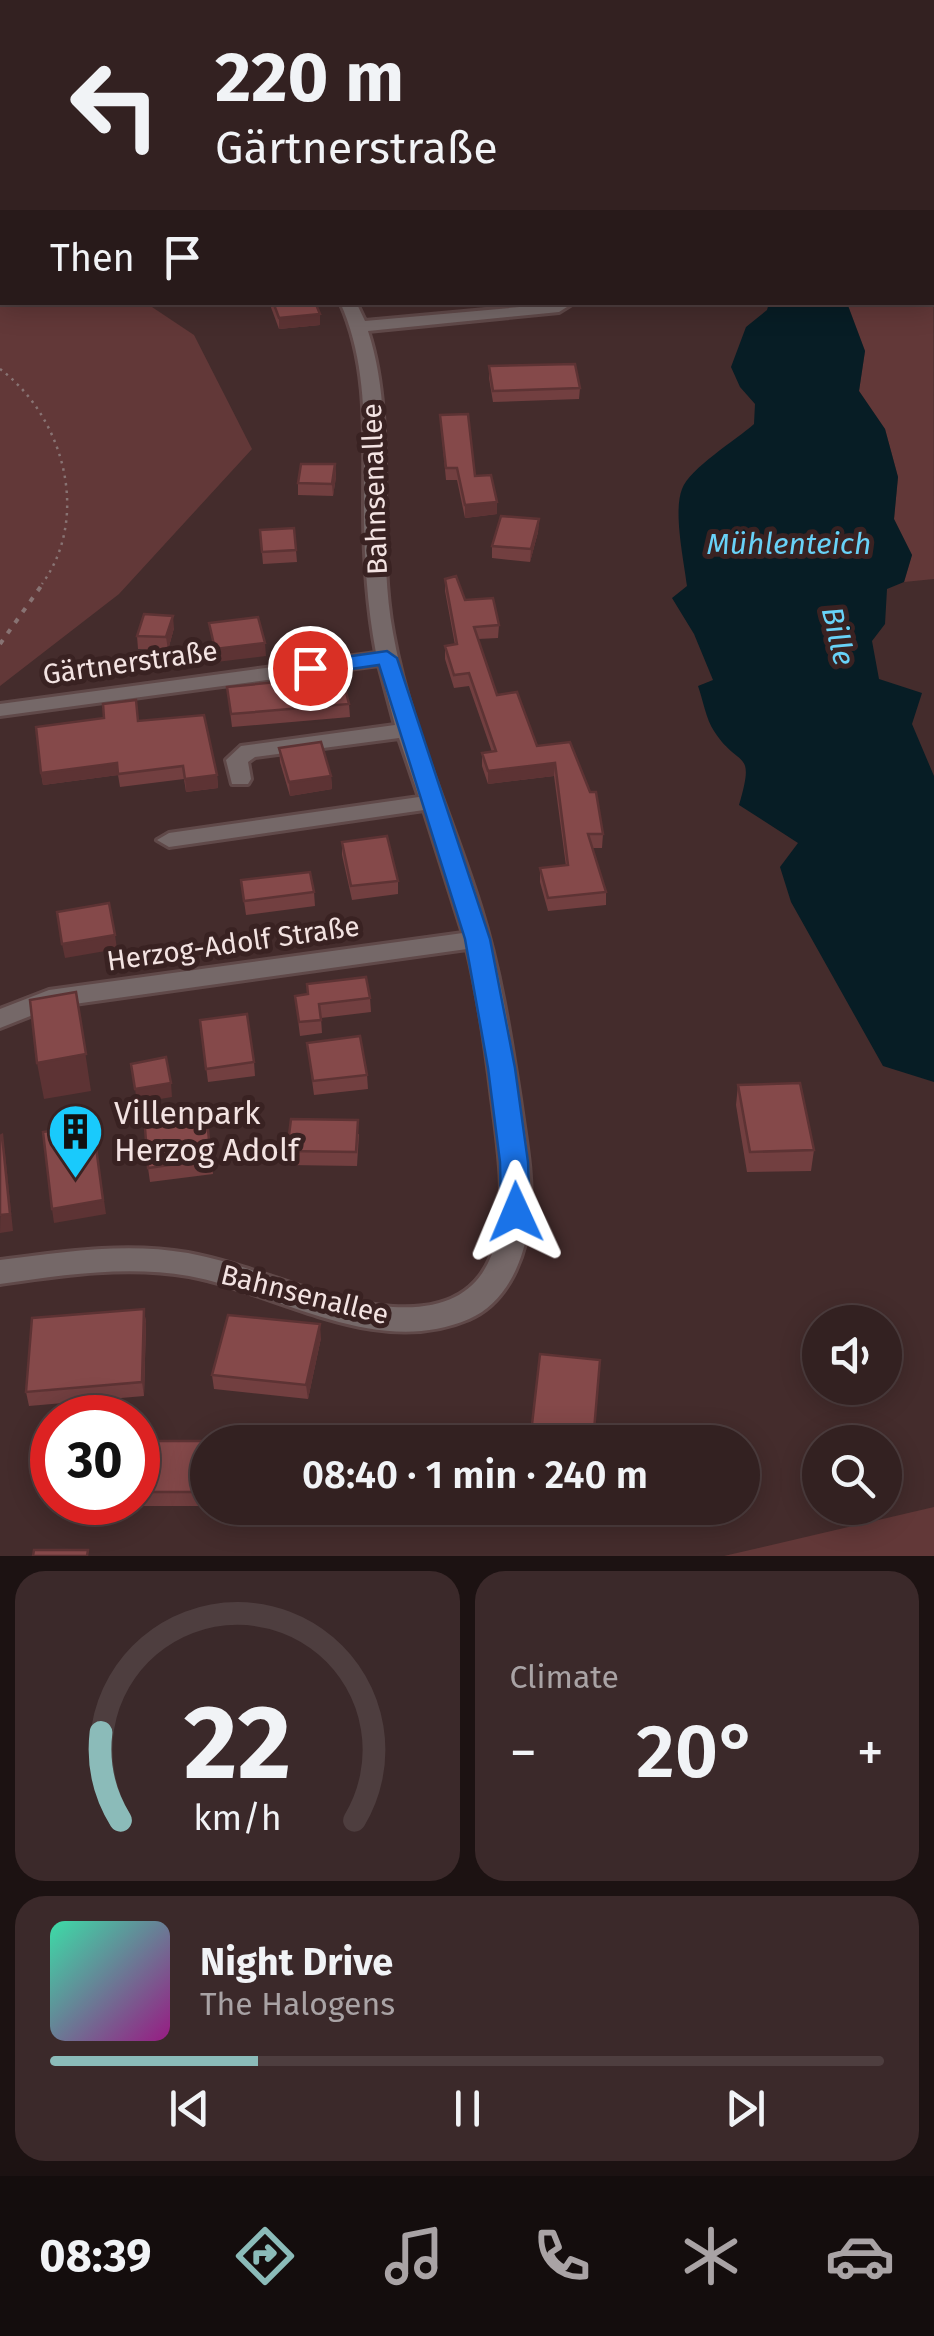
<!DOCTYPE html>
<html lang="en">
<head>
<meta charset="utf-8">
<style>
  :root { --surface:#332121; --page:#3b292a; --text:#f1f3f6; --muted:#a9a3a5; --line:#4e3e3f; --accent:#8bbbb9 }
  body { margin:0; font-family:"Fira Sans",sans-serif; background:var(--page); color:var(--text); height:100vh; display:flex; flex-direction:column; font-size:38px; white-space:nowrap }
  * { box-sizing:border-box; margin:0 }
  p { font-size:32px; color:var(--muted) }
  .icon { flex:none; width:55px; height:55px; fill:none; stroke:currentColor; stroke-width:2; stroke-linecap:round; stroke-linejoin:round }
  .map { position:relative; height:1556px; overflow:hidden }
  .details { display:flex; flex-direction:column; gap:15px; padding:15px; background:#1c1212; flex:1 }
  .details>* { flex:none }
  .guide { position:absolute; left:0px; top:0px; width:935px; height:305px; box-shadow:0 5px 25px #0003,0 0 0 2px var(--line); background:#332121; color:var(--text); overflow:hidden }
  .tools { position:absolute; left:802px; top:1305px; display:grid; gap:20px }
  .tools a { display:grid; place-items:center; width:100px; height:100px; border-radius:50%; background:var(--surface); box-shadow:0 5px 25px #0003,0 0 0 2px var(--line); font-size:50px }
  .speed { position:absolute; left:30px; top:1395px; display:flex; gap:20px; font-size:50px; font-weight:700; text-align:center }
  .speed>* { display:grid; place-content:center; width:130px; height:130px; border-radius:50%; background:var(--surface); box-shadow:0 5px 25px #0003,0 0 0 2px var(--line); line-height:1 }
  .speed .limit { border:15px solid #d22; background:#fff; color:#111 }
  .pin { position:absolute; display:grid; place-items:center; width:85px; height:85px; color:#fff; margin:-42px; border:5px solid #fff; border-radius:50%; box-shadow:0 2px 10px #0007 }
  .me { position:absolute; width:110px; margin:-55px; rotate:359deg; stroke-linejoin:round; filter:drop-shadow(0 0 8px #0008) }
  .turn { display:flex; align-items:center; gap:35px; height:210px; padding:0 50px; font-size:45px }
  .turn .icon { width:130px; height:130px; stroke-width:2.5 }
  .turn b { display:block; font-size:70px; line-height:85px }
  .then { display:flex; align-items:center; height:95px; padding:0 50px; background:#0003; gap:20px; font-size:38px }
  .big { font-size:75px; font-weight:600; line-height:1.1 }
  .details .tile { flex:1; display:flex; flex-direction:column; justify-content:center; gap:15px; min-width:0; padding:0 35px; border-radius:30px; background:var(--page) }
  .details .dial { align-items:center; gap:0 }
  .dial svg { height:260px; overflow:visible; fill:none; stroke:var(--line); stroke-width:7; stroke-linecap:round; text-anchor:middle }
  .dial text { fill:var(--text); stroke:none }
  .song { display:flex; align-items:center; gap:30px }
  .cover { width:120px; height:120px; border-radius:15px; background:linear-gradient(135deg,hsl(160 70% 55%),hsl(310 70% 35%)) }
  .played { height:10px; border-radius:5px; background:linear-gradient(90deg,var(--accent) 25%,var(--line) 25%) }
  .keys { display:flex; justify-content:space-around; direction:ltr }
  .heat { display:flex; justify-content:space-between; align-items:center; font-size:55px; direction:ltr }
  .details .tiles { flex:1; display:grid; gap:15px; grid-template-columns:1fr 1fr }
  .tile:last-child { grid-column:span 2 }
  .trip { position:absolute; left:190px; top:1425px; width:570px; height:100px; border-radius:50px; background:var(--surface); box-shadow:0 5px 25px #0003,0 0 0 2px var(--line); font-weight:600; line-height:100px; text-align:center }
  .tab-bar { display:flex; height:160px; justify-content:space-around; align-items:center; background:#140d0d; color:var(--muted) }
  .tab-bar .icon { width:70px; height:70px }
  .tab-bar .current { color:var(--accent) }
  .tab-bar b { font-size:45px; color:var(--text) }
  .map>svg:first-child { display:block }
  .green { fill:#623838 }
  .water { fill:#071d25 }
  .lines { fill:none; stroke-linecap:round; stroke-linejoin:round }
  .river { fill:#071d25; fill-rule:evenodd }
  .minor-casing { stroke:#604949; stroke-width:6 }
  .path-far1 { stroke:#887373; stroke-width:2.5; stroke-dasharray:2.5 5; stroke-linecap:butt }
  .path { stroke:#887373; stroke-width:4; stroke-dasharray:5 8; stroke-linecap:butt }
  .minor { fill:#756868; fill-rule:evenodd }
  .wall { fill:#723f40 }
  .shaded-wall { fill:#5d3334 }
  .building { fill:#85494a; stroke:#5d3334; stroke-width:2.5 }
  .route { fill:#1a73e8; stroke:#114b97; stroke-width:2.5 }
  .labels { text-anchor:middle; stroke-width:10; stroke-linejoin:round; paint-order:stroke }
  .street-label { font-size:28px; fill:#f3e3e2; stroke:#392222 }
  .water-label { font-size:30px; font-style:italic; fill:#68d2f8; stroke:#392222 }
  .near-poi-label { font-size:32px; fill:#f3e3e2; stroke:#392222; text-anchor:start }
</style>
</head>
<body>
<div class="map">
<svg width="934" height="1556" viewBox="0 0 934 1556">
  <rect width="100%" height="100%" fill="#442c2c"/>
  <path class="green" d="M0,0H849L2,2L0,16Z
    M933,66L934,579L904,582L912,555L894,519L898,477L885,429L859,391L865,351L847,303L932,302Z
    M0,239L2,302L146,303L194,335L252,449L119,594L0,686Z
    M934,1507V1556H724Z"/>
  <path class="water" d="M769,303H847L865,351L859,391L885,429L898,477L894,519L912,555L904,582L887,589L885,624L872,641L879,679L922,693L912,724L934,776V1082L883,1066L791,902L780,867L798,843L739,805C756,747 739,770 714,731C706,719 703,700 698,686L713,680L694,634L672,598L687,586C684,561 673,512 682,489C690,468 736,440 754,424L755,404L740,387L731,367L746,327L767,310Z"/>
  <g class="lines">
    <path class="river" d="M196,0H220L221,2H197Z
      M2,2V16L0,17V3Z"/>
    <defs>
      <path id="minor" d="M340,302H356L365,321L575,302L559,312L368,331C398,422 375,537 393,633C410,728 451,813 480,906C500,969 510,1034 520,1099C525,1136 533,1175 530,1212C527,1254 509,1302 469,1319C376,1359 279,1293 189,1276C126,1265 62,1275 0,1284V1260C62,1252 126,1242 188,1253C258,1266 322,1302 393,1307C525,1315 504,1187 492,1098C486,1048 479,998 467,949L53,1007L0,1028V1009L49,990L463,933L424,810L169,847L157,840L169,833L419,797L399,738L255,757L248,762L251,779L248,784H232L226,760L241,746L395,725L379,665L0,716V704L376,653C367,605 364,556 364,507C364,438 369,366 340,302Z"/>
    </defs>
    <use href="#minor" class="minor-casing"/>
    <path class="path-far1" d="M616,0L622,2
      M0,369C64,417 91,517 42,584"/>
    <path class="path" d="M0,644L44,582"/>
    <use href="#minor" class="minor"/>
  </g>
  <path class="wall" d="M269,302H315L320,325L279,329Z
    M380,302H413V303L381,305Z
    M489,366L580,388L579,399L493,402L489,378Z
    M440,415L475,476L497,514L465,518L457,480H446Z
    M335,464L336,477L333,496L298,495V483Z
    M539,519L538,532L530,562L492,558V546Z
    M294,528L297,562L263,564L260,530Z
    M445,579L465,600L499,625L498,638L478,639L497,695L537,746L570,742L603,834L602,848H593L606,892V905L548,911L540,882V868L566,866L554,776L488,784L482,766V753L492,752L469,686L454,688L445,659V646L455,645L445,591Z
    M174,628L168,650L138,649L137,636Z
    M307,672L349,704L350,717L232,727L227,687L307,679Z
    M138,721L217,775L218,788L186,792L184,779L120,787L118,775L43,785L41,773Z
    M279,748L331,776L332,789L290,796L280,762Z
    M342,842L398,881V894L352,900L342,855Z
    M241,880L314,892L315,906L246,915Z
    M295,996L370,998L371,1012L321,1018L322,1033L300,1036Z
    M200,1020L254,1062L255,1076L208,1082Z
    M307,1043L367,1075L368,1089L314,1095Z
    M738,1085L814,1150L811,1171L747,1172L736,1105Z
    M207,1120L213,1174L150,1182L148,1168Z
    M359,1134L357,1166L288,1165L287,1151Z
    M144,1309L146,1323L144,1396L29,1406L26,1392Z
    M321,1338L308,1399L214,1389L212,1375Z
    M138,1441L208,1442V1506H90L89,1502H138Z
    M523,1508H587L586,1524L523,1517Z"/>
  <path class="shaded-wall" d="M320,314V325L279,329V318Z
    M335,464L336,477L333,496L332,484Z
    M497,502V514L465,518V505Z
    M539,519L538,532L530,562L531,549Z
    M173,616L174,628L168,650L166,637Z
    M265,643L266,656L216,662L215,649Z
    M117,763L118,775L43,785L41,773Z
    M555,763L554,776L488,784V771Z
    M217,775L218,788L186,792L185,779Z
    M331,776L332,789L290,796L289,782Z
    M115,935L117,949L65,958L62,944Z
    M76,992L91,1091L44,1099L37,1063Z
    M171,1083L172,1097L137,1103L135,1089Z
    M93,1124L106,1214L54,1223L52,1209Z
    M2,1135L5,1153L13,1231L0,1233Z
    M144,1309L146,1323L144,1396L142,1382Z
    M320,1324L321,1338L308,1399L306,1385Z"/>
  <path class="building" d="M0,84L2,85V102H0Z
    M0,115H2V132L0,131Z
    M273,302H315L320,314L279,318Z
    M575,364L580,388L493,391L489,366Z
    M468,414L475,476L491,475L497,502L465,505L457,468H446L440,415Z
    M301,464H335L332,484L298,483Z
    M501,516L539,519L531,549L492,546Z
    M294,528L296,550L262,552L260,530Z
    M456,576L465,600L493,598L499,625L474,627L497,695L517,692L537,746L570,742L590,792H596L603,834H588L606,892L548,898L540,868L568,865L555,763L488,771L482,753L496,751L469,673L454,675L445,646L457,644L445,579Z
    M144,614L173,616L166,637L137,636Z
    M258,617L265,643L215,649L209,623Z
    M340,668L349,704L231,714L227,687L308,679L307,672Z
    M136,700L138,721L204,715L217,775L185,779L183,766L118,774L117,763L41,773L36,727L104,718L103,704Z
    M321,742L331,776L289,782L279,748Z
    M387,836L398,881L351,886L342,842Z
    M310,872L314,892L244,901L241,880Z
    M109,903L115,935L62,944L57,912Z
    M366,977L370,998L319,1004L321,1020L299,1022L295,996L308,994L307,984Z
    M76,992L86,1054L37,1063L30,1000Z
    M247,1014L254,1062L206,1069L200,1020Z
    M360,1036L367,1075L313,1081L307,1043Z
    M166,1057L171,1083L135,1089L131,1064Z
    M800,1083L814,1150L750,1152L738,1085Z
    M291,1119L358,1120L356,1152L287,1151Z
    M207,1120L211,1159L148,1168L145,1128Z
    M93,1124L103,1200L52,1209L43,1132Z
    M2,1135L10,1214L0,1215V1136Z
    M144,1309L142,1382L26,1392L32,1318Z
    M228,1315L320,1324L306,1385L212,1375Z
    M540,1354L600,1360L593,1442H530Z
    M138,1441H221L208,1442V1492H138Z
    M34,1550H88L87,1556H33Z"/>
  <path class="route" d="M387,651L397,658L490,939L515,1068L528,1162L530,1212L526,1220L516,1224L505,1220L501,1212L500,1162L488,1068L465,939L379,665L310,675L299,668L310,662Z"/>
  <defs>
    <symbol id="building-pin" viewBox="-11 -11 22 30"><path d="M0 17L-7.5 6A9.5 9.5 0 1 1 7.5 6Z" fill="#19cafc" stroke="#392222"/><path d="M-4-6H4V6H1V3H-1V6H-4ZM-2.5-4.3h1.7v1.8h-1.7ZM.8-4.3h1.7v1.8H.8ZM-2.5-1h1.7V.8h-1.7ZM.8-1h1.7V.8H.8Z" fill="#111"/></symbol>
  </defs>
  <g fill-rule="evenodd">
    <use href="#building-pin" x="44" y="1100" width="63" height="86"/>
  </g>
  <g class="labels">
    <g class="street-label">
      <text transform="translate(374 489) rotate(-92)" y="10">Bahnsenallee</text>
      <text transform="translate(130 662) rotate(-8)" y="10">Gärtnerstraße</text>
      <text transform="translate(233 943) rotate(-8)" y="10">Herzog-Adolf Straße</text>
      <text transform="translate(305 1294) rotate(14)" y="10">Bahnsenallee</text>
    </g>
    <g class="water-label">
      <text x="789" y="554">Mühlenteich</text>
      <text transform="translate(838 636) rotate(77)" y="10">Bille</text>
    </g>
    <g class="near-poi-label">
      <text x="114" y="1124">Villenpark<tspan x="114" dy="37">Herzog Adolf</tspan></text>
    </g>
  </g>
</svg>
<div class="tools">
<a><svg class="icon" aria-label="sound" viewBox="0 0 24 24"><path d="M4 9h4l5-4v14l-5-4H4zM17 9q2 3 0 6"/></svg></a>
<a><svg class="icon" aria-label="search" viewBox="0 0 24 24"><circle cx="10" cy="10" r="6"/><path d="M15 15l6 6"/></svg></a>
</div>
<div class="speed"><div class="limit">30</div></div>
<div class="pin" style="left:310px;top:668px;background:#d93025"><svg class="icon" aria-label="arrive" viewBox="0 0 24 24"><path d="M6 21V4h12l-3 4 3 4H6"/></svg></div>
<svg class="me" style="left:516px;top:1212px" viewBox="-20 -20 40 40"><path d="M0-17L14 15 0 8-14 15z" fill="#1a73e8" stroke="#fff" stroke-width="4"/></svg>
<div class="trip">08:40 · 1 min · 240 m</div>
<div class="guide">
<div class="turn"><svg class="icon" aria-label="left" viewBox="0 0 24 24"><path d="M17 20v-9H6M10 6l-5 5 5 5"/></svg><div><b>220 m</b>Gärtnerstraße</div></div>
<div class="then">Then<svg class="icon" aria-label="arrive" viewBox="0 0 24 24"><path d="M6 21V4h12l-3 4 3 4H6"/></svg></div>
</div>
</div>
<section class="details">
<div class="tiles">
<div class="tile dial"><svg viewBox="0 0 100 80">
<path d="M14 69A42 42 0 1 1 86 69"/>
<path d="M14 69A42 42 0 0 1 8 42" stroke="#8bbbb9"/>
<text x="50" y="56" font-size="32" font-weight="700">22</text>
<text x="50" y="72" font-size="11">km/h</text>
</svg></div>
<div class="tile"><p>Climate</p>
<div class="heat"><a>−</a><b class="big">20°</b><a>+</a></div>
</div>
<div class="tile">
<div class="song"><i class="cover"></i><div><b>Night Drive</b><p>The Halogens</p></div></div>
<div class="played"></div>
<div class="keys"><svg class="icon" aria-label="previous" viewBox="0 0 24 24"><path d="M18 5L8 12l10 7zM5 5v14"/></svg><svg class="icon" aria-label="pause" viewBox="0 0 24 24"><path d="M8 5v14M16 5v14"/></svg><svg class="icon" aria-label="next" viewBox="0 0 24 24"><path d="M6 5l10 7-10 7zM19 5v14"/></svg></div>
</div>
</div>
</section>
<nav class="tab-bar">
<b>08:39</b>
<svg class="icon current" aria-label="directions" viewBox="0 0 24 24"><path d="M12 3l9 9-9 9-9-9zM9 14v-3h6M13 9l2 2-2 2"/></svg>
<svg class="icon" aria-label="music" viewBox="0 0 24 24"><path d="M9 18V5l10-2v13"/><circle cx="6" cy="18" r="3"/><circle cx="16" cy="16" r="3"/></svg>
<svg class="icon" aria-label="phone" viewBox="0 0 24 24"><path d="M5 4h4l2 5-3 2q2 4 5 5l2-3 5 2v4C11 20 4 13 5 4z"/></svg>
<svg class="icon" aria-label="climate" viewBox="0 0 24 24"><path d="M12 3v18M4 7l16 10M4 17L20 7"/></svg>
<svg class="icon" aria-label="car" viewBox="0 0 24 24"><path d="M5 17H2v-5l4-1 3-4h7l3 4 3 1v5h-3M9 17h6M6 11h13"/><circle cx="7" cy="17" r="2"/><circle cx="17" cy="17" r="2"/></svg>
</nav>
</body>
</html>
